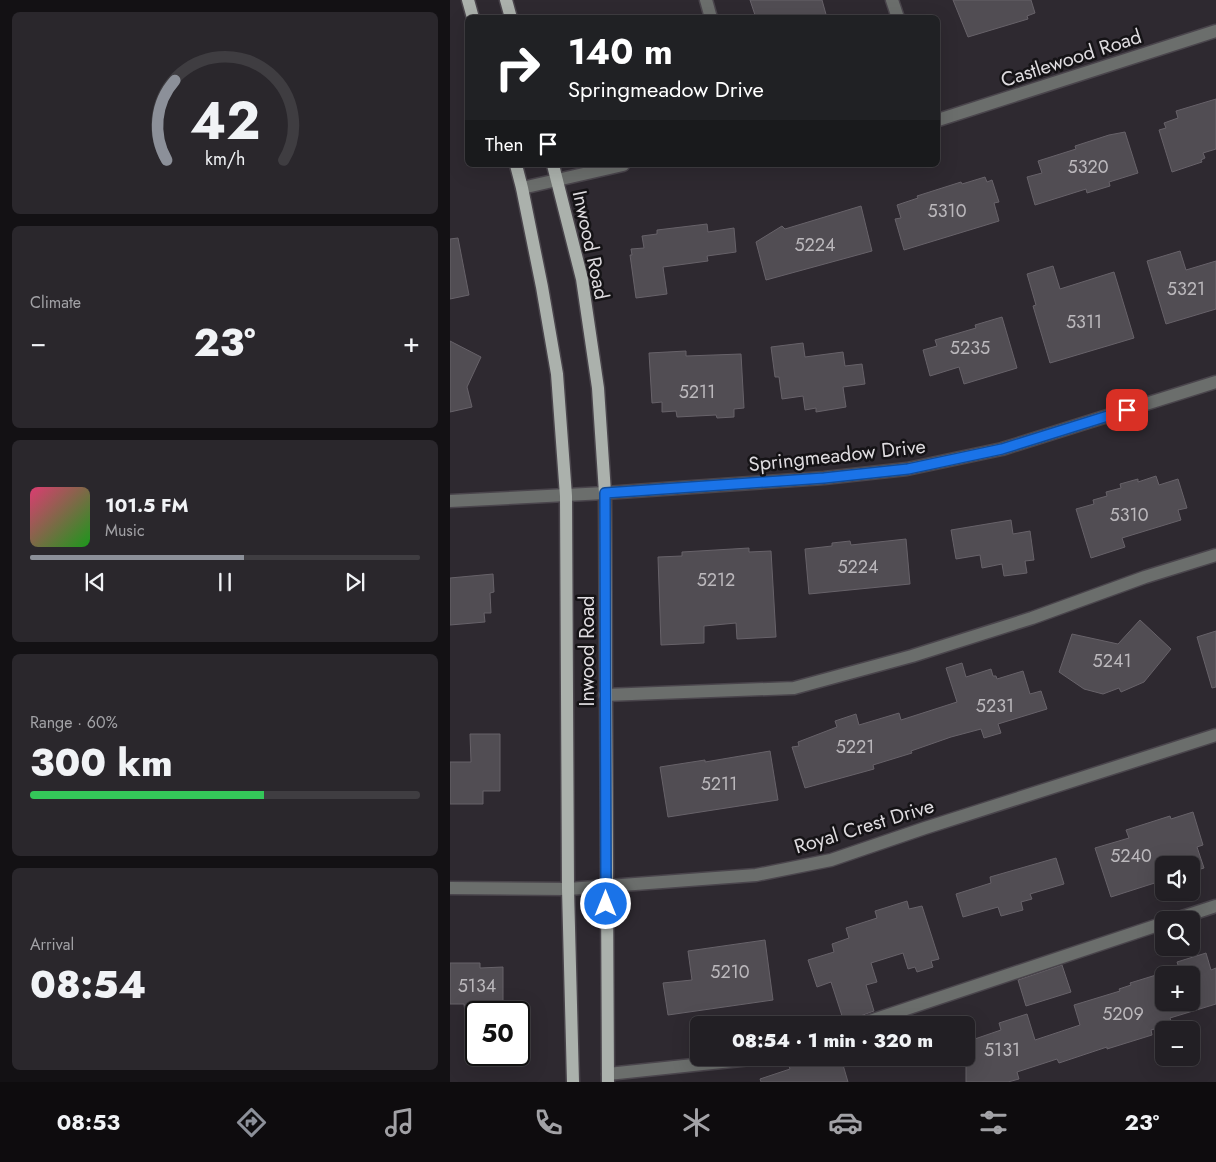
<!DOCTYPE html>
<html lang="en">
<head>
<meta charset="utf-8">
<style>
  :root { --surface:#221f24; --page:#2a272c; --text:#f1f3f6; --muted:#a2a2a6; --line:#3f3d41; --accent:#8c9099 }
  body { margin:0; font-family:Jost,sans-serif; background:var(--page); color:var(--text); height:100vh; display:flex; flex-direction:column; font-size:19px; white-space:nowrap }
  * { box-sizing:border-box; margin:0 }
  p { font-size:16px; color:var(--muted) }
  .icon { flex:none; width:28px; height:28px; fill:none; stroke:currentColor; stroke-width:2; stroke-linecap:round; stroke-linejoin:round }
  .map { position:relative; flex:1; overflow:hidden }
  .details { display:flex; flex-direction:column; gap:12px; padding:12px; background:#131114; width:450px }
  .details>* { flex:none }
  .hud { position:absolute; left:15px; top:15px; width:475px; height:152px; border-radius:8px; box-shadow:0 5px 20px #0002,0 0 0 1px var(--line); background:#202124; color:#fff; overflow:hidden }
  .fabs { position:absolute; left:705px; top:856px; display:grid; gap:10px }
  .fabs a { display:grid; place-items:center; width:45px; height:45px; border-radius:8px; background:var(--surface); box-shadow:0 5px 20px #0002,0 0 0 1px var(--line); font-size:25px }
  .speed { position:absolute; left:15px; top:1001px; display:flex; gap:10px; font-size:25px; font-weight:700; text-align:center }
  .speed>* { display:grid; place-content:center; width:65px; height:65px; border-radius:50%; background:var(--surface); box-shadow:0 5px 20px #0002,0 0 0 1px var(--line); line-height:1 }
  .speed .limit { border:2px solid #111; border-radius:8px; background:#fff; color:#111 }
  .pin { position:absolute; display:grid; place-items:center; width:42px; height:42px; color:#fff; margin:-21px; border-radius:10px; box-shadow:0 2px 8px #0006 }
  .me { position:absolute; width:55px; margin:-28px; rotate:0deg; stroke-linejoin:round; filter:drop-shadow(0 0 4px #0008) }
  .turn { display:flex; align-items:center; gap:18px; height:105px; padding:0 20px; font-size:22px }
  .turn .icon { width:65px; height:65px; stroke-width:2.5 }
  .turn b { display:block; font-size:35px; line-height:42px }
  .then { display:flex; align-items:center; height:48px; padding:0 20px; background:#0003; gap:10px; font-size:19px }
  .big { font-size:38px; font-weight:800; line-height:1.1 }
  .details .card { flex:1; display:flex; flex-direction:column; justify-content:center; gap:8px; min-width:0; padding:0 18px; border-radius:8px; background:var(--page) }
  .details .dial { align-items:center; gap:0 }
  .dial svg { height:130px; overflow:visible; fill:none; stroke:var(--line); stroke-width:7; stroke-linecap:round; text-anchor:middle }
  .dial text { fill:var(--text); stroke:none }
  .song { display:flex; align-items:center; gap:15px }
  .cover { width:60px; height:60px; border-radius:8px; background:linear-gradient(135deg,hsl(340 70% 55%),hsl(120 70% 35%)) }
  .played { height:5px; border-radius:2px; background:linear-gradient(90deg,var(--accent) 55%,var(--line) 55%) }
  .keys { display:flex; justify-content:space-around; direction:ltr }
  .heat { display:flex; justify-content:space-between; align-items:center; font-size:28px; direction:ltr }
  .charge { height:8px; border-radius:4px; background:linear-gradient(90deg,#34c759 60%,var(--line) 0) }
  .trip { position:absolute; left:240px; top:1016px; width:285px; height:50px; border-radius:8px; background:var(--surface); box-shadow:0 5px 20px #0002,0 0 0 1px var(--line); font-weight:800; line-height:50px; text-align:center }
  .dock { display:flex; height:80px; justify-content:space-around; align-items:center; background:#0e0c0e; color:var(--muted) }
  .dock .icon { width:35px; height:35px }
  .dock .active { color:var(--accent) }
  .dock b { font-size:22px; color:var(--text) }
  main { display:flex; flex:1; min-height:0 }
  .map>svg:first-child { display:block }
  .building { fill:#514d53; stroke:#676269; fill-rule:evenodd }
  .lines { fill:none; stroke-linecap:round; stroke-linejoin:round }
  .minor-casing { stroke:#4a454c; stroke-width:15 }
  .major-casing { stroke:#4a454c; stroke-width:15 }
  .minor { stroke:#6b6e6c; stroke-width:12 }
  .major { stroke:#abb1ac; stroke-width:12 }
  .route-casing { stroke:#114b97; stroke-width:12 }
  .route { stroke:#1a73e8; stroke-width:9 }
  .labels { text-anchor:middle; stroke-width:5; stroke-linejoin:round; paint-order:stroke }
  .number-label { font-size:18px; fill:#bbb8bc }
  .street-label { font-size:20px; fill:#dedbdf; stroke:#151316 }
</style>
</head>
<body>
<main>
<section class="details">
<div class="card dial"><svg viewBox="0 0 100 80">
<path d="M14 69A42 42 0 1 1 86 69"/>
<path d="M14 69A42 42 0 0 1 19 20" stroke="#8c9099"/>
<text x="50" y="56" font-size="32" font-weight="700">42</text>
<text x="50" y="72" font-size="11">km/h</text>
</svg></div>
<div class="card"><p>Climate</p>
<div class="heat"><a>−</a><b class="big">23°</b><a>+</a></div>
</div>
<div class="card">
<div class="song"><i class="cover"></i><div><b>101.5 FM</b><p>Music</p></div></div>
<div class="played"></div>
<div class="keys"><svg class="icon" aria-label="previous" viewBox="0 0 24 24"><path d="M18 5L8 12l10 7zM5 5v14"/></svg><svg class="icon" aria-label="pause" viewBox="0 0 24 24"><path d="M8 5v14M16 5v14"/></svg><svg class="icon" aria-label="next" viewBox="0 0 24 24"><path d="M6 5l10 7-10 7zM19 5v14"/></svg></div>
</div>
<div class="card"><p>Range · 60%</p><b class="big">300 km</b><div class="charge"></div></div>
<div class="card"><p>Arrival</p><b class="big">08:54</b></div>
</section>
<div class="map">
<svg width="766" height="1082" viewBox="0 0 766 1082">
  <rect width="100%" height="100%" fill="#2e2930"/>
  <path class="building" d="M300,0H372L377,18H306Z
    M503,0H581L585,13L577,16L578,19L518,37Z
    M766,99V149L753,153L755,158L751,160L752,162L722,172L709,130L716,128L714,123L728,118L726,111Z
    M675,132L688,173L659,182L660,186L637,193L636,189L585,205L577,177L592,173L588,161L626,149L625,146L659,135Z
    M535,177L537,182L542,180L549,202L544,203L549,221L454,250L445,219L451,218L447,205L468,198L467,196L511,182L512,184Z
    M411,206L422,251L316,280L306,242L332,226L335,229Z
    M257,224L258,232L284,228L286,252L257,256L258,261L213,267L217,294L186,298L180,255H182L181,249L194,248L192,236L207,234V230Z
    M8,238L19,295L0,299V239Z
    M730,251L736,270L766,261V309L716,324L697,261Z
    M603,266L610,289L664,272L684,338L600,363L583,306L586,305L577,274Z
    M552,317L567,368L514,384L509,367L480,376L473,350L487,346L485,340L526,328L525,325Z
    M0,341L31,357L17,387L22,407L0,412Z
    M353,343L355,357L393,352L395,366L412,364L415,384L393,387L396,407L366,412V408L355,410L353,396L332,399L329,377H325L321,347Z
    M236,351V356L291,354L294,408L284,409V417L267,418L266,415L227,417L226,411L212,412V402L202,403L199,353Z
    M706,476L709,485L728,479L737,508L728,510L731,520L672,538L675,547L641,558L626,509L644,504L643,500L657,496L656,492L671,488L670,484L688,479V482Z
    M561,520L563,534L580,531L584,560L575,561L577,573L554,576L552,564L532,568L530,555L506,559L501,530Z
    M456,539L460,584L359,594L355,549L382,546V543L400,541L401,545Z
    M299,548V552L321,551L326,637L287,639L286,623L254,626V643L211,645L208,557L232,556V552Z
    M43,574L44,592L40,593L41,613H34L35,622L0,625V578Z
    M690,620L721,649L694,682L671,692L669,688L653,694L634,689L609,672L622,634L668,644Z
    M766,631V687L762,688L747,637Z
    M512,663L516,677L541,669L543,676H546L547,679L573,671L580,694L591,691L597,709L548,724L551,733L534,738L531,729L501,737L461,751L462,753L423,765L424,769L355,788L342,747L349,746L348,742L387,727L385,721L406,714L409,725L449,713L451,720L507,702L496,668Z
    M20,734H50V791H33V804H0V762H21Z
    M320,751L328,800L218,817L210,767L255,760V762Z
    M743,812L753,845L747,847L754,868L741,872V865H714V880L661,897L645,848L679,838L676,830L720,816L721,819Z
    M606,858L614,884L580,894L582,899L571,902L573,910L551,916L548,907L513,917L506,894L541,883L540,877Z
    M457,901L459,909L472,906L489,959L481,961L483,967L467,972L465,967L458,969L453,953L421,963L427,982L416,985L424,1011L394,1022L381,982L367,987L358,960L384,952L382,944L399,938L396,928L427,918L425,911Z
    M315,940L323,1000L218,1015L213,983L242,980L238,951Z
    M756,953L761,970L766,968V1004L720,1018L722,1024L701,1030L702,1035L657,1049V1047L609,1063L607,1059L567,1072L569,1079L558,1082H516V1042L551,1030L549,1023L577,1014L585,1040L630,1025L624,1005L670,991L669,989L681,985L680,983L729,968L727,962ZM714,975H741V1002H714Z
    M0,963H30V968L53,967V1012H15L14,1004H0Z
    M612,965L621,992L576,1006L568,980Z
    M336,1058H391L398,1082H311L310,1079L340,1069Z"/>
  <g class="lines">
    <defs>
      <path id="minor" d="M256,0L261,18
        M442,0L448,18
        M488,120L766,31
        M72,188L173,165
        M0,501L155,493L374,478L457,469L552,449L766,382
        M155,695L344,688L462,656L582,618L695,577L766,555
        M0,888L118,889L306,875L381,860L475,828L766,735
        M723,920L766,906
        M408,1025L714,923
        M158,1074L310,1058"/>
      <path id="major" d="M18,0L23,18
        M56,0L61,18
        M66,165L72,188L92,287L107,374L116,496L118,889L123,1082
        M103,165L132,279L148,388L155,493L158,1082"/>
    </defs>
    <use href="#minor" class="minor-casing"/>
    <use href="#major" class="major-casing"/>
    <use href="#minor" class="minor"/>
    <use href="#major" class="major"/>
  </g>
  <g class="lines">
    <defs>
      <path id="route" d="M156,904L155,493L374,478L458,469L552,449L677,410"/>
    </defs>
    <use href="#route" class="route-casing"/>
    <use href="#route" class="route"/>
  </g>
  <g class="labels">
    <g class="number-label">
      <text x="638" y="173">5320</text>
      <text x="497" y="217">5310</text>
      <text x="365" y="251">5224</text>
      <text x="736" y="295">5321</text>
      <text x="634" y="328">5311</text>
      <text x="520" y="354">5235</text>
      <text x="247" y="398">5211</text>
      <text x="679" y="521">5310</text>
      <text x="408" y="573">5224</text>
      <text x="266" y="586">5212</text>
      <text x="662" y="667">5241</text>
      <text x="545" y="712">5231</text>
      <text x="405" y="753">5221</text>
      <text x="269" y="790">5211</text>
      <text x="681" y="862">5240</text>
      <text x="280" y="978">5210</text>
      <text x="27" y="992">5134</text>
      <text x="673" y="1020">5209</text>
      <text x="552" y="1056">5131</text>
    </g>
    <g class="street-label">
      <text transform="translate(621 58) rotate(-18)" y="7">Castlewood Road</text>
      <text transform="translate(141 245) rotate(78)" y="7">Inwood Road</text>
      <text transform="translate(387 455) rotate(-6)" y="7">Springmeadow Drive</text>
      <text transform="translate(137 651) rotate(-90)" y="7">Inwood Road</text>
      <text transform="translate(414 826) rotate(-17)" y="7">Royal Crest Drive</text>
    </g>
  </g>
</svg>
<div class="fabs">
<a><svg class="icon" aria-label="sound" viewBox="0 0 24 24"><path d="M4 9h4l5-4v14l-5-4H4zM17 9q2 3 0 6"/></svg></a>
<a><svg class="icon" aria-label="search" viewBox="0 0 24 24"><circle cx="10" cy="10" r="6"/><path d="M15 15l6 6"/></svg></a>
<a>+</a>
<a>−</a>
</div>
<div class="speed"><div class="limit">50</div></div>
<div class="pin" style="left:677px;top:410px;background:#d93025"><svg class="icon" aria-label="arrive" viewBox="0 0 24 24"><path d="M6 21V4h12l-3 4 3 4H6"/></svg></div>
<svg class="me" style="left:156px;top:904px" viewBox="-20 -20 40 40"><circle r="17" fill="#1a73e8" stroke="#fff" stroke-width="3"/><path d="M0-11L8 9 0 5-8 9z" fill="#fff"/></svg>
<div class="trip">08:54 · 1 min · 320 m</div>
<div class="hud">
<div class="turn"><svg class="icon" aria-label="right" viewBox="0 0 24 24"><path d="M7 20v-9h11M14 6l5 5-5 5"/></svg><div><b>140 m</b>Springmeadow Drive</div></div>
<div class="then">Then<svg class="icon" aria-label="arrive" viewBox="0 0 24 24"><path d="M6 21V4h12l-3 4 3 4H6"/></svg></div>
</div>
</div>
</main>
<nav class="dock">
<b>08:53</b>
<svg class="icon active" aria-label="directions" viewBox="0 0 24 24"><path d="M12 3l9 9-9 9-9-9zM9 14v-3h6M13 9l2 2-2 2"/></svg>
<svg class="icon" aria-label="music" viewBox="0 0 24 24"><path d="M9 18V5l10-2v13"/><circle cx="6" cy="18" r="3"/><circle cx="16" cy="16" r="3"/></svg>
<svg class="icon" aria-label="phone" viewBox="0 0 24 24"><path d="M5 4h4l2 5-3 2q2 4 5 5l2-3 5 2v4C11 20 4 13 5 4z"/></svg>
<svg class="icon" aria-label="climate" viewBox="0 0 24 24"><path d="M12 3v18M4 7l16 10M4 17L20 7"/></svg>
<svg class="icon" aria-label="car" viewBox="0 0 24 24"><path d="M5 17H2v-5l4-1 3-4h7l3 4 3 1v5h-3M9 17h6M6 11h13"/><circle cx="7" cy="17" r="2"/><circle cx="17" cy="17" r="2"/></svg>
<svg class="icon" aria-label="filters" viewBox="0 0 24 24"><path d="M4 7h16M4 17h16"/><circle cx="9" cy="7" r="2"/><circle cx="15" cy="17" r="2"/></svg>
<b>23°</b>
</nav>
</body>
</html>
